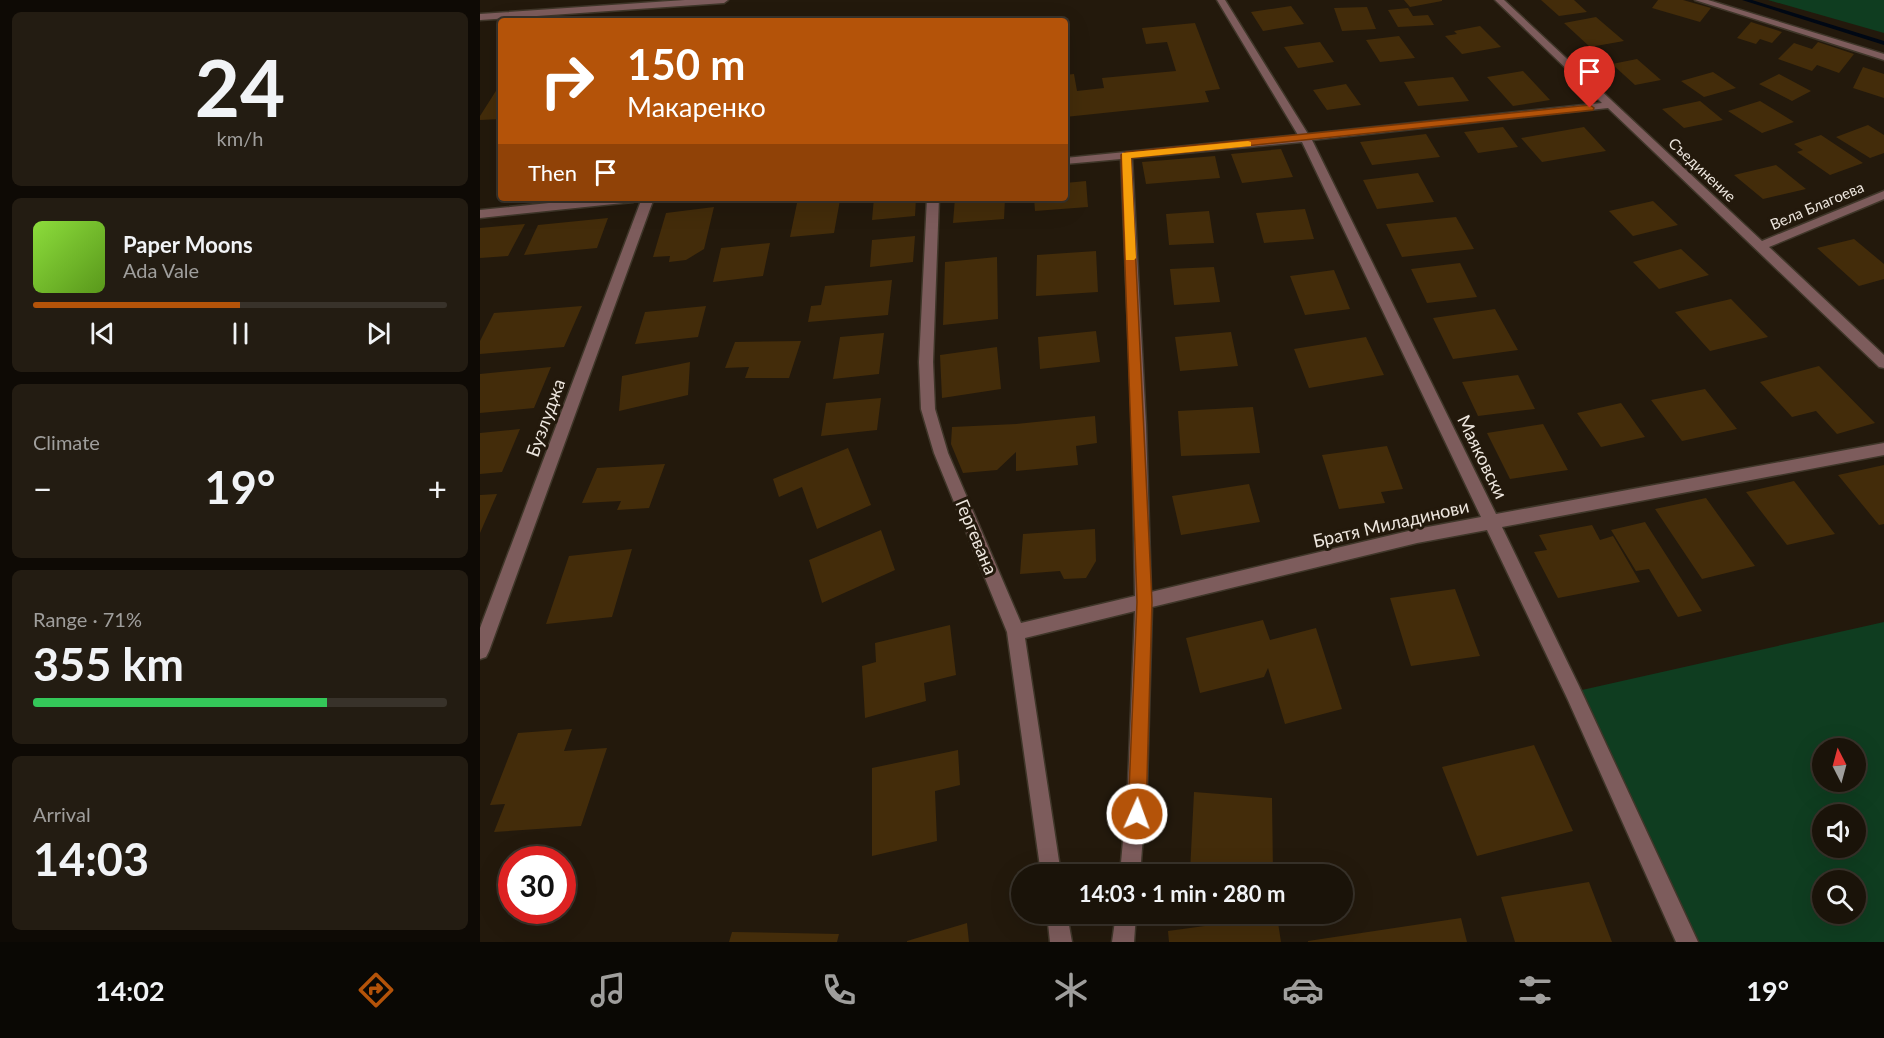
<!DOCTYPE html>
<html lang="en">
<head>
<meta charset="utf-8">
<style>
  :root { --surface:#1a1309; --page:#231c12; --text:#f1f3f6; --muted:#9f9e9c; --line:#38322a; --accent:#b45309 }
  body { margin:0; font-family:Lato,sans-serif; background:var(--page); color:var(--text); height:100vh; display:flex; flex-direction:column; font-size:22px; white-space:nowrap }
  * { box-sizing:border-box; margin:0 }
  p { font-size:20px; color:var(--muted) }
  .icon { flex:none; width:33px; height:33px; fill:none; stroke:currentColor; stroke-width:2; stroke-linecap:round; stroke-linejoin:round }
  .map { position:relative; flex:1; overflow:hidden }
  .sheet { display:flex; flex-direction:column; gap:12px; padding:12px; background:#0e0a05; width:480px }
  .sheet>* { flex:none }
  .guide { position:absolute; left:18px; top:18px; width:570px; height:183px; border-radius:6px; box-shadow:0 6px 24px #0002,0 0 0 2px var(--line); background:#b45309; color:#fff; overflow:hidden }
  .needle { width:39px; rotate:354deg }
  .buttons { position:absolute; left:1332px; top:738px; display:grid; gap:12px }
  .buttons a { display:grid; place-items:center; width:54px; height:54px; border-radius:50%; background:var(--surface); box-shadow:0 6px 24px #0002,0 0 0 2px var(--line); font-size:30px }
  .speed { position:absolute; left:18px; top:846px; display:flex; gap:12px; font-size:30px; font-weight:700; text-align:center }
  .speed>* { display:grid; place-content:center; width:78px; height:78px; border-radius:50%; background:var(--surface); box-shadow:0 6px 24px #0002,0 0 0 2px var(--line); line-height:1 }
  .speed .limit { border:9px solid #d22; background:#fff; color:#111 }
  .pin { position:absolute; display:grid; place-items:center; width:51px; height:51px; color:#fff; margin:-62px -26px; border-radius:50% 50% 50% 0; rotate:-45deg; box-shadow:0 0 6px #0007 }
  .pin .icon { rotate:45deg }
  .me { position:absolute; width:66px; margin:-33px; rotate:2deg; stroke-linejoin:round; filter:drop-shadow(0 0 4px #0008) }
  .turn { display:flex; align-items:center; gap:21px; height:126px; padding:0 30px; font-size:27px }
  .turn .icon { width:78px; height:78px; stroke-width:2.5 }
  .turn b { display:block; font-size:42px; line-height:51px }
  .then { display:flex; align-items:center; height:57px; padding:0 30px; background:#0003; gap:12px; font-size:22px }
  .big { font-size:45px; font-weight:700; line-height:1.1 }
  .sheet .widget { flex:1; display:flex; flex-direction:column; justify-content:center; gap:9px; min-width:0; padding:0 21px; border-radius:9px; background:var(--page) }
  .sheet .dial { align-items:center; gap:0 }
  .dial b { font-size:78px; line-height:1 }
  .song { display:flex; align-items:center; gap:18px }
  .cover { width:72px; height:72px; border-radius:9px; background:linear-gradient(135deg,hsl(90 70% 55%),hsl(90 70% 35%)) }
  .played { height:6px; border-radius:3px; background:linear-gradient(90deg,var(--accent) 50%,var(--line) 50%) }
  .keys { display:flex; justify-content:space-around; direction:ltr }
  .heat { display:flex; justify-content:space-between; align-items:center; font-size:33px; direction:ltr }
  .charge { height:9px; border-radius:4px; background:linear-gradient(90deg,#34c759 71%,var(--line) 0) }
  .trip { position:absolute; left:531px; top:864px; width:342px; height:60px; border-radius:30px; background:var(--surface); box-shadow:0 6px 24px #0002,0 0 0 2px var(--line); font-weight:700; line-height:60px; text-align:center }
  .dock { display:flex; height:96px; justify-content:space-around; align-items:center; background:#0a0804; color:var(--muted) }
  .dock .icon { width:42px; height:42px }
  .dock .selected { color:var(--accent) }
  .dock b { font-size:27px; color:var(--text) }
  main { display:flex; flex:1; min-height:0 }
  .map>svg:first-child { display:block }
  .green { fill:#0f3d20; fill-rule:evenodd }
  .lines { fill:none; stroke-linecap:round; stroke-linejoin:round }
  .stream { fill:#000814; fill-rule:evenodd }
  .building { fill:#432c0a }
  .minor-casing { stroke:#3f3629; stroke-width:3 }
  .minor { fill:#7d5c5c; fill-rule:evenodd }
  .route { fill:#b45309; stroke:#753606; stroke-width:1.5 }
  .slow { fill:#f59e0b }
  .labels { text-anchor:middle; stroke-width:6; stroke-linejoin:round; paint-order:stroke }
  .far-street-label { font-size:15px; fill:#ede6de; stroke:#23190c }
  .street-label { font-size:18px; fill:#ede6de; stroke:#23190c }
</style>
</head>
<body>
<main>
<section class="sheet">
<div class="widget dial"><b>24</b><p>km/h</p></div>
<div class="widget">
<div class="song"><i class="cover"></i><div><b>Paper Moons</b><p>Ada Vale</p></div></div>
<div class="played"></div>
<div class="keys"><svg class="icon" aria-label="previous" viewBox="0 0 24 24"><path d="M18 5L8 12l10 7zM5 5v14"/></svg><svg class="icon" aria-label="pause" viewBox="0 0 24 24"><path d="M8 5v14M16 5v14"/></svg><svg class="icon" aria-label="next" viewBox="0 0 24 24"><path d="M6 5l10 7-10 7zM19 5v14"/></svg></div>
</div>
<div class="widget"><p>Climate</p>
<div class="heat"><a>−</a><b class="big">19°</b><a>+</a></div>
</div>
<div class="widget"><p>Range · 71%</p><b class="big">355 km</b><div class="charge"></div></div>
<div class="widget"><p>Arrival</p><b class="big">14:03</b></div>
</section>
<div class="map">
<svg width="1404" height="942" viewBox="0 0 1404 942">
  <rect width="100%" height="100%" fill="#23190c"/>
  <path class="green" d="M1288,0H1404V33Z
    M1404,622V942H1207L1093,692ZM1342,748H1376V782H1342ZM1342,814H1376V848H1342ZM1342,880H1376V914H1342Z"/>
  <g class="lines">
    <path class="stream" d="M1262,0H1272L1404,41V45Z"/>
  </g>
  <path class="building" d="M924,0H962V1L930,7Z
    M1061,0H1094L1107,12L1079,16Z
    M1178,0H1203L1231,8L1220,22L1172,8Z
    M811,6L824,24L783,31L771,12Z
    M887,7L896,29L862,31L854,8Z
    M928,8L933,16L948,15L954,25L918,27L908,10Z
    M1116,17L1144,41L1110,47L1084,23Z
    M1271,22L1302,32L1292,43L1280,39L1276,44L1257,38Z
    M715,23L740,89L725,91L729,102L585,117V75L594,74L597,91L624,88L622,78L696,71L687,42L666,44L662,28Z
    M1000,26L1021,47L982,54L965,36L977,34L974,31Z
    M919,36L935,58L900,62L886,40Z
    M840,42L854,62L818,68L804,47Z
    M1338,42L1374,54L1359,73L1337,65L1332,71L1298,59L1314,43L1332,49Z
    M1157,59L1181,80L1155,85L1132,64Z
    M1383,67L1404,74V98L1373,88Z
    M1043,71L1070,100L1033,106L1007,77Z
    M1233,72L1256,88L1224,97L1201,81Z
    M1299,74L1331,91L1312,101L1279,84Z
    M973,77L989,101L938,106L924,82Z
    M21,83V119L0,120V116Z
    M866,84L881,105L847,110L833,90Z
    M1220,101L1243,120L1204,128L1182,109Z
    M1280,101L1314,122L1282,133L1248,111Z
    M1388,125L1404,135V153L1390,158L1356,137Z
    M1023,127L1038,147L998,153L984,132Z
    M1104,127L1126,151L1062,162L1041,138Z
    M946,134L960,157L892,165L880,142Z
    M1341,135L1383,163L1350,175L1317,152L1323,150L1314,144Z
    M801,149L813,177L762,183L751,154Z
    M735,156L740,178L666,184L662,162Z
    M1296,165L1326,189L1283,199L1254,175Z
    M938,173L954,202L897,209L883,180Z
    M606,181L608,207L555,211L554,198H585V183Z
    M394,198H436L435,216L392,220Z
    M475,198H525L524,219L473,223Z
    M360,200L354,233L310,237L317,203Z
    M1173,201L1198,225L1153,236L1129,211Z
    M234,207L224,249L206,260L189,262L190,256L173,257L186,213Z
    M825,209L834,239L784,243L776,213Z
    M729,211L734,243L689,245L686,214Z
    M976,217L994,249L922,257L906,224Z
    M128,218L117,248L44,255L58,225Z
    M45,224L28,256L0,258V228Z
    M435,236L433,262L390,267L392,240Z
    M1374,239L1404,264V279L1379,286L1337,248Z
    M290,243L283,276L233,282L241,248Z
    M1201,249L1229,275L1179,289L1153,262Z
    M616,251L618,292L556,296L557,255Z
    M517,257L518,319L463,325L465,262Z
    M980,263L997,297L947,303L931,269Z
    M734,267L740,302L694,305L690,269Z
    M854,270L870,309L825,315L810,276Z
    M412,280L408,315L328,322L331,306L341,305L345,286Z
    M1251,299L1288,337L1230,351L1195,312Z
    M102,306L84,347L0,354V341L14,313Z
    M226,306L218,337L155,344L165,312Z
    M1015,309L1038,350L973,359L953,318Z
    M616,331L620,362L560,369L558,337Z
    M751,332L758,366L700,371L695,337Z
    M404,333L399,374L353,379L360,337Z
    M886,337L904,375L829,388L814,349Z
    M321,341L309,378H265L269,367L245,368L255,342Z
    M517,347L521,389L462,398L460,355Z
    M210,362L208,395L139,411L142,376Z
    M1339,366L1395,423L1357,434L1336,411L1312,417L1280,382Z
    M71,367L54,408L0,413V374Z
    M1038,375L1055,409L998,416L982,382Z
    M1225,389L1257,429L1202,441L1171,400Z
    M401,398L397,430L341,436L346,403Z
    M1141,403L1165,437L1121,447L1097,413Z
    M773,407L780,453L701,456L698,411Z
    M615,416L617,443L596,446L598,465L536,471V452L517,470L483,473L471,444L472,427L536,424Z
    M1063,424L1088,470L1030,479L1007,433Z
    M40,429L22,472L0,474V433Z
    M907,446L923,489L901,492L905,503L859,509L842,455Z
    M368,448L391,505L337,529L322,487L299,497L293,479Z
    M185,464L169,508L137,510L141,501L102,503L117,468Z
    M1404,465V524L1399,525L1358,475Z
    M1314,481L1355,534L1307,545L1266,492Z
    M769,484L780,522L701,535L692,496Z
    M17,494L0,533V495Z
    M1226,498L1275,566L1222,579L1175,509Z
    M1165,522L1222,611L1198,617L1169,569L1156,571L1131,530Z
    M1112,525L1120,540L1133,536L1160,582L1078,598L1054,552L1067,550L1059,535Z
    M615,529L616,561L606,578L584,579L580,571L540,574L543,534Z
    M401,530L415,570L342,603L329,560Z
    M152,549L132,617L66,624L89,556Z
    M975,589L1000,656L931,666L910,598Z
    M783,620L790,640L836,628L862,709L805,724L788,668L784,677L720,693L706,638Z
    M470,625L476,675L444,683L446,701L385,718L382,666L396,662L395,643Z
    M92,729L84,751L127,748L101,826L14,832L25,804L10,805L38,733Z
    M1054,745L1093,831L997,856L962,767Z
    M478,750L480,785L455,791L457,841L392,856V768Z
    M714,792L792,798L793,874L710,872Z
    M1109,882L1132,942H1035L1021,897Z
    M797,916L801,942H689L688,931Z
    M981,918L987,942H828V941Z
    M487,923L489,942H427V941Z
    M252,932L359,934L357,942H249Z"/>
  <g class="lines">
    <defs>
      <path id="minor" d="M205,0H248L244,3L0,20V14Z
        M737,0H745L828,134L1122,103L1015,0H1024L1282,241L1404,191V199L1289,247L1404,355V368L1399,367L1128,108L832,140L1016,514L1404,443V455L1022,527L1099,686L1218,942H1196L1087,698L1007,530L937,543L672,607L667,785L660,874H640L648,785L655,611L545,638L581,874H561L527,632L454,453L441,409L439,362L447,198H459L453,362L455,409L468,453L541,623L655,596L652,425L641,159L585,164V158L818,135ZM822,142L1001,517L937,529L671,592L666,425L652,158Z
        M1215,0H1228L1404,54V60Z
        M117,198H159L153,202L0,218V210Z
        M162,198H174L9,651L6,657L0,659V628Z
        M567,914H587L592,942H570Z
        M636,914H656L654,942H632Z"/>
    </defs>
    <use href="#minor" class="minor-casing"/>
    <use href="#minor" class="minor"/>
  </g>
  <path class="route" d="M1110,105L1114,108L1113,110L651,158L672,602L666,814L663,820L657,823L651,820L648,814L657,602L641,155L646,152Z"/>
  <path class="slow" d="M768,141L771,142V146L651,158L656,258L654,260H646L642,153Z"/>
  <g class="labels">
    <g class="far-street-label">
      <text transform="translate(1222 170) rotate(43)" y="5">Съединение</text>
      <text transform="translate(1337 206) rotate(-23)" y="5">Вела Благоева</text>
    </g>
    <g class="street-label">
      <text transform="translate(66 418) rotate(-70)" y="6">Бузлуджа</text>
      <text transform="translate(1002 457) rotate(64)" y="6">Маяковски</text>
      <text transform="translate(911 524) rotate(-13)" y="6">Братя Миладинови</text>
      <text transform="translate(496 537) rotate(67)" y="6">Гергевана</text>
    </g>
  </g>
</svg>
<div class="buttons">
<a><svg class="needle" viewBox="-14 -14 28 28"><path d="M0-13l5 13h-10z" fill="#e53935"/><path d="M0 13l5-13h-10z" fill="#9f9e9c"/></svg></a>
<a><svg class="icon" aria-label="sound" viewBox="0 0 24 24"><path d="M4 9h4l5-4v14l-5-4H4zM17 9q2 3 0 6"/></svg></a>
<a><svg class="icon" aria-label="search" viewBox="0 0 24 24"><circle cx="10" cy="10" r="6"/><path d="M15 15l6 6"/></svg></a>
</div>
<div class="speed"><div class="limit">30</div></div>
<div class="pin" style="left:1110px;top:108px;background:#d93025"><svg class="icon" aria-label="arrive" viewBox="0 0 24 24"><path d="M6 21V4h12l-3 4 3 4H6"/></svg></div>
<svg class="me" style="left:657px;top:814px" viewBox="-20 -20 40 40"><circle r="17" fill="#b45309" stroke="#fff" stroke-width="3"/><path d="M0-11L8 9 0 5-8 9z" fill="#fff"/></svg>
<div class="trip">14:03 · 1 min · 280 m</div>
<div class="guide">
<div class="turn"><svg class="icon" aria-label="right" viewBox="0 0 24 24"><path d="M7 20v-9h11M14 6l5 5-5 5"/></svg><div><b>150 m</b>Макаренко</div></div>
<div class="then">Then<svg class="icon" aria-label="arrive" viewBox="0 0 24 24"><path d="M6 21V4h12l-3 4 3 4H6"/></svg></div>
</div>
</div>
</main>
<nav class="dock">
<b>14:02</b>
<svg class="icon selected" aria-label="directions" viewBox="0 0 24 24"><path d="M12 3l9 9-9 9-9-9zM9 14v-3h6M13 9l2 2-2 2"/></svg>
<svg class="icon" aria-label="music" viewBox="0 0 24 24"><path d="M9 18V5l10-2v13"/><circle cx="6" cy="18" r="3"/><circle cx="16" cy="16" r="3"/></svg>
<svg class="icon" aria-label="phone" viewBox="0 0 24 24"><path d="M5 4h4l2 5-3 2q2 4 5 5l2-3 5 2v4C11 20 4 13 5 4z"/></svg>
<svg class="icon" aria-label="climate" viewBox="0 0 24 24"><path d="M12 3v18M4 7l16 10M4 17L20 7"/></svg>
<svg class="icon" aria-label="car" viewBox="0 0 24 24"><path d="M5 17H2v-5l4-1 3-4h7l3 4 3 1v5h-3M9 17h6M6 11h13"/><circle cx="7" cy="17" r="2"/><circle cx="17" cy="17" r="2"/></svg>
<svg class="icon" aria-label="filters" viewBox="0 0 24 24"><path d="M4 7h16M4 17h16"/><circle cx="9" cy="7" r="2"/><circle cx="15" cy="17" r="2"/></svg>
<b>19°</b>
</nav>
</body>
</html>
